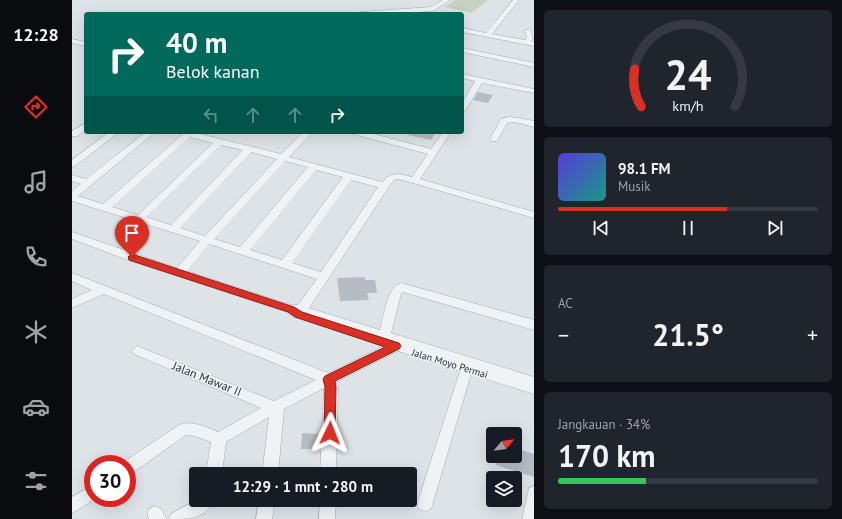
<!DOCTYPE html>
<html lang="id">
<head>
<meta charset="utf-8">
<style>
  :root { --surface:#171b24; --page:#20242c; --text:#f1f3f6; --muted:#9ea1a6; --line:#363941; --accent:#d93025 }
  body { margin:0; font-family:"PT Sans",sans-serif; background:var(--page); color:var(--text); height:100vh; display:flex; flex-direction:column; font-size:15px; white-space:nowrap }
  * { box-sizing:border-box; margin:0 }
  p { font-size:13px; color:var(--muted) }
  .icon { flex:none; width:22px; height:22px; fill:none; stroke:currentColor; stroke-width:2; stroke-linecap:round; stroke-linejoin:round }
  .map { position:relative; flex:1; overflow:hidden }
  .side { display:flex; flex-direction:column; gap:10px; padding:10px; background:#0d0f14; width:308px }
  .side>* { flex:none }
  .guide { position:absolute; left:12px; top:12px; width:380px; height:122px; border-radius:4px; box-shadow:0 4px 16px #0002; background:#00695c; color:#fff; overflow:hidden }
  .needle { width:26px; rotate:61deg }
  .buttons { position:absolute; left:414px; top:427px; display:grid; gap:8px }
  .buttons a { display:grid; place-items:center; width:36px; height:36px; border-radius:4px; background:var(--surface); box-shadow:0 4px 16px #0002; font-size:20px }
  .speed { position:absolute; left:12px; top:455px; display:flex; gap:8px; font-size:20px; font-weight:700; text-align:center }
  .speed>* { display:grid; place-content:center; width:52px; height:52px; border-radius:50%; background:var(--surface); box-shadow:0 4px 16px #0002; line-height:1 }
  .speed .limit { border:6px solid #d22; background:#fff; color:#111 }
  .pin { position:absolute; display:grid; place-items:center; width:34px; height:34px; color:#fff; margin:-41px -17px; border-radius:50% 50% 50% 0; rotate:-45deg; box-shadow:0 0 4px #0007 }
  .pin .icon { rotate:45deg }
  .me { position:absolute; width:44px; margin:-22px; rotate:2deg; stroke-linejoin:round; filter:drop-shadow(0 0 3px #0008) }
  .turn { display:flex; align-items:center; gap:14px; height:84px; padding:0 16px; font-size:18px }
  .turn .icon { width:52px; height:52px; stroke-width:2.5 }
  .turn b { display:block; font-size:28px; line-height:34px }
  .lanes { display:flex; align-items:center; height:38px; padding:0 16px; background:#0003; justify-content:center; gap:20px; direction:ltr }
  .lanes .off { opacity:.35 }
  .big { font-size:30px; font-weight:700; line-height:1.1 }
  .side .widget { flex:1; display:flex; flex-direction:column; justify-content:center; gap:6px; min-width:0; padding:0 14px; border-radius:6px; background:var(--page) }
  .side .dial { align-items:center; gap:0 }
  .dial svg { height:104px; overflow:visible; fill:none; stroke:var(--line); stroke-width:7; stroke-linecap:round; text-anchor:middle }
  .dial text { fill:var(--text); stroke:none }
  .song { display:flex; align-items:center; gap:12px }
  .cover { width:48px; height:48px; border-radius:6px; background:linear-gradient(135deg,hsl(250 70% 55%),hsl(170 70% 35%)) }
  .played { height:4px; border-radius:2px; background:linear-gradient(90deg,var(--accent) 65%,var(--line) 65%) }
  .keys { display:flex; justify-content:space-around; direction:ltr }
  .heat { display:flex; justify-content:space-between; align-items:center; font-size:22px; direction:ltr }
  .charge { height:6px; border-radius:3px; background:linear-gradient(90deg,#34c759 34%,var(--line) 0) }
  .trip { position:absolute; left:117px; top:467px; width:228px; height:40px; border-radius:4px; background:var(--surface); box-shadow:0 4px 16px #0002; font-weight:700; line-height:40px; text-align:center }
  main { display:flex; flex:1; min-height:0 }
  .tabs { display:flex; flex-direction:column; width:72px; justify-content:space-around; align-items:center; background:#090b0e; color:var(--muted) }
  .tabs .icon { width:28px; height:28px }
  .tabs .active { color:var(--accent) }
  .tabs b { font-size:18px; color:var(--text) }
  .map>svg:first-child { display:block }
  .green { fill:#c6d1bf }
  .building { fill:#b5bdc4 }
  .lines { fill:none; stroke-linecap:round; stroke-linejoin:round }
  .minor-casing { stroke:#a3abb1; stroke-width:1 }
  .minor { fill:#f0f3f6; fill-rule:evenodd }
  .route { fill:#d93025; stroke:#8d1f18 }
  .labels { text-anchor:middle; stroke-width:3; stroke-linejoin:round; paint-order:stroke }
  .street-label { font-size:10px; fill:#27333e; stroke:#edf2f5 }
  .near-street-label { font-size:12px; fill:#27333e; stroke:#edf2f5 }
</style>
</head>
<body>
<main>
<nav class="tabs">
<b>12:28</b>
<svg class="icon active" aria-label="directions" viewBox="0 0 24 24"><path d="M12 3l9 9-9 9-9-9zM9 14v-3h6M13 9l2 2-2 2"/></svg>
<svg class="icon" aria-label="music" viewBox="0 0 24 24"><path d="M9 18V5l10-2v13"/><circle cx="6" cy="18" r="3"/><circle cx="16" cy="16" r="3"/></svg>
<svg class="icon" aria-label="phone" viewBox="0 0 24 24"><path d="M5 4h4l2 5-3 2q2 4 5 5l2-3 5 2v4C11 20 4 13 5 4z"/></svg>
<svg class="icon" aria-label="climate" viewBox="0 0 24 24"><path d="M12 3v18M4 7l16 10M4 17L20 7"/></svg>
<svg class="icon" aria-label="car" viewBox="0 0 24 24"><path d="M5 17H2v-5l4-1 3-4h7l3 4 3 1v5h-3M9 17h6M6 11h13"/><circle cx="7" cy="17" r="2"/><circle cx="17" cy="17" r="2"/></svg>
<svg class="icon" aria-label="filters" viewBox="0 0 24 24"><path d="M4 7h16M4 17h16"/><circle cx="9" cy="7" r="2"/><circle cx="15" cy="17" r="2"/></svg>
</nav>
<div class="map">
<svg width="462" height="519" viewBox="0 0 462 519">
  <rect width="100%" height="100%" fill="#dee3e7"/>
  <path class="green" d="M383,0H416L399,13L373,7Z"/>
  <path class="building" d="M406,92L421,95L416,103L401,100Z
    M337,132H364L359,140L336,135Z
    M293,277V280H303L305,293H295L297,300L268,301L265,278Z
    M230,433L248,434V449H229Z
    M443,448L462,454V477L424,465L425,456H443Z"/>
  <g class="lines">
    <defs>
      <path id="minor" d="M371,0H378L361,11L316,14H285L288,12L359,7Z
        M441,0H447L420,34L453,40L455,38L453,30L458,29L461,38L459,41L462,42V46L390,32V28L414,33Z
        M0,39L14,42V46L0,43Z
        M390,48L462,63V67L390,52Z
        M390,74L462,89V93L410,83L393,111H390V103L403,81L390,78Z
        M436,117L447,118L462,121V127L443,122L435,123L425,141H419L418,139L429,119Z
        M14,123V130L5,136H0V131Z
        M37,132H47L3,166L0,167V160Z
        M74,132H83L6,196L31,204L110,135L106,132H120L209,154L232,132H241L217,157L310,182C319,172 327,173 340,177L356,154L281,134L280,132H294L359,149L371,132H379L348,179L462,212V218L327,179L322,180L316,188L237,308L308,330C312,316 315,287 329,283L462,320V330L331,292L329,294L319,333L462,377V394L399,374L359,509L353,511L347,509L345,504L388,371L326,351L264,382L266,387L264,474H248L252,388L212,409L206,474H190L197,417L154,442L150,474H134L139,442L123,436L114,435L60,473L55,475V464L50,463L107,425C120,420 134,427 146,432L189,408L62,354L60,351L62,348L66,346L70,348L202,401L244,380L32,294L0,308V299L20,290L0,281V273L256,373L312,346L222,317L215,312L56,260L0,239V232L105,268L128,241L0,201V191L9,184L0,181V175L14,179ZM118,137L141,143L66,215L40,207ZM149,145L171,150L99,225L74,217ZM179,152L205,159L133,236L108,228ZM213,161L236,167L168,247L142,239ZM244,170L271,177L210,260L178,250ZM279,180L306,187L249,272L220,263ZM137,244L245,279L226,305H219L115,271Z
        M21,485V498H25L0,513V497Z
        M462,486V519H450L457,488Z
        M124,500H142C133,519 117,519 97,519L99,514Z
        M187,500H203L200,519H184Z
        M248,500H264L263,519H247Z
        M83,506L89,509L95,519H77L75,514L77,509Z"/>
    </defs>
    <use href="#minor" class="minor-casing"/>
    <use href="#minor" class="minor"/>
  </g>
  <path class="route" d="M60,254L222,307L230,312L327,343L329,346L327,349L263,381L264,387L263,433L262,436L258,438L253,436L252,433L253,387L251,379L253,376L313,347L223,317L216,312L57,260L56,257Z"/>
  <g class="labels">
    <g class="street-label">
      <text transform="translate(378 363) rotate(17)" y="4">Jalan Moyo Permai</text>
    </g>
    <g class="near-street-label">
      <text transform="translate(135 379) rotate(22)" y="4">Jalan Mawar II</text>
    </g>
  </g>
</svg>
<div class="buttons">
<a><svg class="needle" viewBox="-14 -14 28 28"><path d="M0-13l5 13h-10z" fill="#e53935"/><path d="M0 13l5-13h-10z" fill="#9ea1a6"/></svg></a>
<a><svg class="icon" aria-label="layers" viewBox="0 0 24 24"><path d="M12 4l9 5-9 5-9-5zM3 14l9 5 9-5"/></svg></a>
</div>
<div class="speed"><div class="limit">30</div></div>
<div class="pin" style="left:60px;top:257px;background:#d93025"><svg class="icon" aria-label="arrive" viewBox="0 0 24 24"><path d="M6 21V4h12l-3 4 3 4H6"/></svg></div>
<svg class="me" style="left:258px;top:433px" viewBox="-20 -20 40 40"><path d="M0-17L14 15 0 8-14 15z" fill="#d93025" stroke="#fff" stroke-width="4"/></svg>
<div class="trip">12:29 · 1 mnt · 280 m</div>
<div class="guide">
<div class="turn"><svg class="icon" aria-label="right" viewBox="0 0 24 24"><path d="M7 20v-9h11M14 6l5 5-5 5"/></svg><div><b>40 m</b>Belok kanan</div></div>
<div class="lanes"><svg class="icon off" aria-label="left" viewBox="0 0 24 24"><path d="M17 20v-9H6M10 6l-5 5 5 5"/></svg><svg class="icon off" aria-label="ahead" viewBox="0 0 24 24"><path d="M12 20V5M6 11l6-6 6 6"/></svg><svg class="icon off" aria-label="ahead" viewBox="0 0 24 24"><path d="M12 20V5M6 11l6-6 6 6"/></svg><svg class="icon" aria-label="right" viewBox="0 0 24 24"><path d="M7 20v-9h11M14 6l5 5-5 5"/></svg></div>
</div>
</div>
<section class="side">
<div class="widget dial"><svg viewBox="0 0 100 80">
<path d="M14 69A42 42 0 1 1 86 69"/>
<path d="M14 69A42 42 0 0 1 9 40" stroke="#d93025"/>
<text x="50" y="56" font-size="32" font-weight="700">24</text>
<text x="50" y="72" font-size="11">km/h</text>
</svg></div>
<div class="widget">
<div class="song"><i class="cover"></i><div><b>98.1 FM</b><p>Musik</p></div></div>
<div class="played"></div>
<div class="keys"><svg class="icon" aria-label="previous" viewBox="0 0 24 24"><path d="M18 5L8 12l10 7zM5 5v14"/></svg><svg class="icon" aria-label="pause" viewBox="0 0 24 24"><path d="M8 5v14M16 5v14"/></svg><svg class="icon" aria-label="next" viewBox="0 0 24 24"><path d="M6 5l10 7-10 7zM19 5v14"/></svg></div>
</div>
<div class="widget"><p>AC</p>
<div class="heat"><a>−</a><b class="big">21.5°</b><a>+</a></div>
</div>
<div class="widget"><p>Jangkauan · 34%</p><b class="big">170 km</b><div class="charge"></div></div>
</section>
</main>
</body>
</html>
